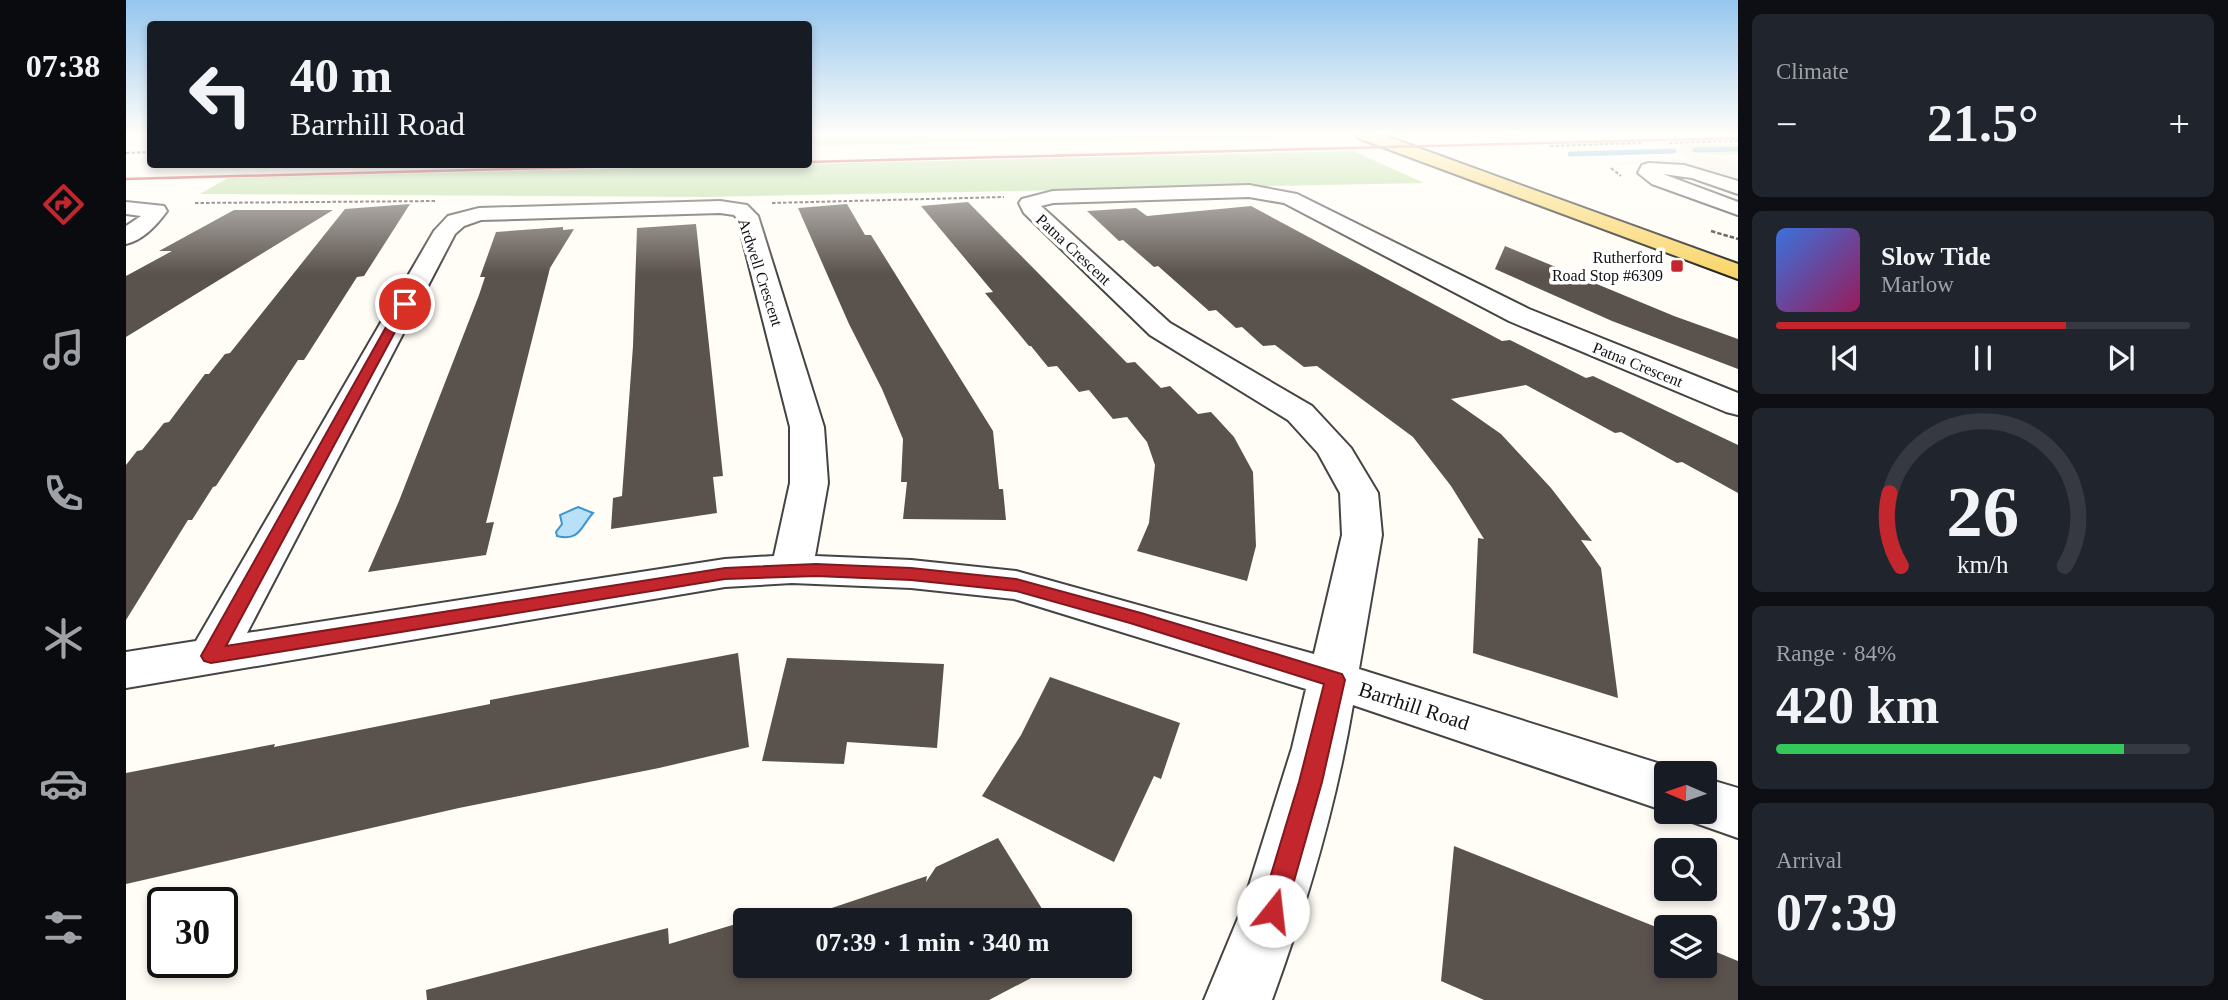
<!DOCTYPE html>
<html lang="en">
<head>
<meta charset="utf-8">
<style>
  :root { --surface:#171b24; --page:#20242c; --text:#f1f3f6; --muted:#9ea1a6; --line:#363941; --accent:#c4262e }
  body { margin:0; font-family:"Times New Roman",serif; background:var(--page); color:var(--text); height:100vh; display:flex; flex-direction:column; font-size:26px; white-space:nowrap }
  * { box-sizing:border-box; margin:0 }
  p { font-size:23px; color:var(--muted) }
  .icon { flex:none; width:38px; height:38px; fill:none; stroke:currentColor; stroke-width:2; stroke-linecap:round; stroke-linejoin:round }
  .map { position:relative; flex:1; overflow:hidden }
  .sheet { display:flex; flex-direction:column; gap:14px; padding:14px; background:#0d0f14; width:490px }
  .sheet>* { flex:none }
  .hud { position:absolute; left:21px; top:21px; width:665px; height:147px; border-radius:7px; box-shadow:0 4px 10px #0003; background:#171b24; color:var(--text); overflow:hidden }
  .needle { width:46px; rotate:272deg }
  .controls { position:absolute; left:1528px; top:761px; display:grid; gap:14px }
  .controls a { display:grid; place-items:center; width:63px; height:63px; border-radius:7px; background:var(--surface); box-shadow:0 4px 10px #0003; font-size:35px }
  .speed { position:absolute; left:21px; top:887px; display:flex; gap:14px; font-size:35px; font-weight:700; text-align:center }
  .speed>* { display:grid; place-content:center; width:91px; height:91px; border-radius:50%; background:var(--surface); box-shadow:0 4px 10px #0003; line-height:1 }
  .speed .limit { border:4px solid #111; border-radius:10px; background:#fff; color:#111 }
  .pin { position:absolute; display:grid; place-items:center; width:60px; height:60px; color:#fff; margin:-30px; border:4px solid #fff; border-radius:50%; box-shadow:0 2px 7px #0007 }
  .me { position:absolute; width:77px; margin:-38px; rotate:16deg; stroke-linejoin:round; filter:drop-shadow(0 0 5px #0008) }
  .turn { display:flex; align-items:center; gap:24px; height:147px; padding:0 28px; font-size:32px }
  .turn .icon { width:91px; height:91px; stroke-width:2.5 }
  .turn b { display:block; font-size:49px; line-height:60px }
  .big { font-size:52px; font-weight:800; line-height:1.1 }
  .sheet .card { flex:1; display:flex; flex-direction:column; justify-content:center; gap:10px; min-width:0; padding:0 24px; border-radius:10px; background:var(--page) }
  .sheet .dial { align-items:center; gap:0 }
  .dial svg { height:182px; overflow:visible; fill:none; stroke:var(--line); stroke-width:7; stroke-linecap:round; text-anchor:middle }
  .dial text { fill:var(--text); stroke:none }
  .song { display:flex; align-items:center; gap:21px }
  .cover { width:84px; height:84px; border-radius:10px; background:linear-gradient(135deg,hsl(220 70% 55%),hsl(330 70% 35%)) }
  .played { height:7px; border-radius:4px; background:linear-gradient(90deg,var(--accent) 70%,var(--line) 70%) }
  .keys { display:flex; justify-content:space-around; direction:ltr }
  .heat { display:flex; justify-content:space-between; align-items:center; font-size:38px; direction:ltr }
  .charge { height:10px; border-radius:5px; background:linear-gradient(90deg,#34c759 84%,var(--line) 0) }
  .trip { position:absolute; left:607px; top:908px; width:399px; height:70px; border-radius:7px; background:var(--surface); box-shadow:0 4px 10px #0003; font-weight:800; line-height:70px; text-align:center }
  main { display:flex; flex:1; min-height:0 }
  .tab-bar { display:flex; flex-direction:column; width:126px; justify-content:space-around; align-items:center; background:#090b0e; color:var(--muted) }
  .tab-bar .icon { width:49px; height:49px }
  .tab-bar .active { color:var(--accent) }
  .tab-bar b { font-size:32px; color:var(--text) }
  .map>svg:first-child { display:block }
  .green { fill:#d5ebbd }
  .forest { fill:#b9dc9c }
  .plaza { fill:#f1ede2 }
  .water { fill:#b9e0f7; stroke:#3f96cf; stroke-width:2 }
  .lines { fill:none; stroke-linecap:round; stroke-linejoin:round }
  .stream { stroke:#3f96cf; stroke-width:5 }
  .building { fill:#5a524d }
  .minor-casing { stroke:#444; stroke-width:4 }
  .major-casing { stroke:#222; stroke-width:4 }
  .path-far1 { stroke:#333; stroke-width:2; stroke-dasharray:3.5 2; stroke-linecap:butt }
  .path { stroke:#333; stroke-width:2.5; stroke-dasharray:4.5 2; stroke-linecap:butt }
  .minor { fill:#fff; fill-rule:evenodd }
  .major { fill:#f9d66b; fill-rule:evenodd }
  .rail { stroke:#c4262e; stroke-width:2.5 }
  .route { fill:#c4262e; stroke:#7f191e; stroke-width:2 }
  .poi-dot { fill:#c4262e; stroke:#fff; stroke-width:2.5 }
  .labels { text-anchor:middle; stroke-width:7; stroke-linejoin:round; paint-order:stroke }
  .far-street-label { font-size:16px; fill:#111; stroke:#fff }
  .far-poi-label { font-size:16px; fill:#111; stroke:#fff; text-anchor:end }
  .near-street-label { font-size:21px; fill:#111; stroke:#fff }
</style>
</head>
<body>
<main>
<nav class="tab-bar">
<b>07:38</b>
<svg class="icon active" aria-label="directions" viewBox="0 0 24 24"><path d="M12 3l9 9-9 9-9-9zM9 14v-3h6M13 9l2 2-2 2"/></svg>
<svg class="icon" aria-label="music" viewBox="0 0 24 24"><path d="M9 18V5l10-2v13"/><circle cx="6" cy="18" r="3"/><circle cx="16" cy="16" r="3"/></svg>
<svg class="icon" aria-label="phone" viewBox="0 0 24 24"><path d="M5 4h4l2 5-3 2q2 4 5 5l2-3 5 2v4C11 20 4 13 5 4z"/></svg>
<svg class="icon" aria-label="climate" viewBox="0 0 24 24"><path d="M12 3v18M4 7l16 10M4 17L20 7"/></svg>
<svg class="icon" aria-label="car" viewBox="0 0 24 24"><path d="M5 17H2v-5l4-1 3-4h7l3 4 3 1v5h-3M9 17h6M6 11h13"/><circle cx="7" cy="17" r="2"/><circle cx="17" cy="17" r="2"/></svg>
<svg class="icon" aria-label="filters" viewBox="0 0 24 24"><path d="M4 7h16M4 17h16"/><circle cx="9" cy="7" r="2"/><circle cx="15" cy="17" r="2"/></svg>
</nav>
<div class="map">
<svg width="1612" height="1000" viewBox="0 0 1612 1000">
  <rect width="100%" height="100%" fill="#fffdf5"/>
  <path class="green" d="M682,134H1140L1148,140L896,141L683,146Z
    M1612,144V155H1585L1555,145Z"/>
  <path class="forest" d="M1227,151L1298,183L577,197L74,194L102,178Z"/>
  <path class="plaza" d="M1555,145L1588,157L1612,162V181L1590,172L1552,164L1525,163L1499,165L1489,163L1568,159L1535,146Z"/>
  <path class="water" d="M452,507L467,513C455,526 454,542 431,536L430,532L436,524L434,515Z"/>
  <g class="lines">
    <path class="stream" d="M1569,150L1612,149
      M1444,154L1548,151"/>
  </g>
  <path class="building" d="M842,202L1001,363L1009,362L1035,388L1044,386L1072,414L1085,412L1108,437L1127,472L1130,546L1121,581L1011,551L1023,523L1029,465L1021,442L1001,417L987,419L963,390L953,392L931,366L922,367L905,346H903L859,293L867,292L795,206Z
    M284,204L238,276L231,277L178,360H172L90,486L87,487L66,520H62L0,620V465L11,451L16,450L38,423L43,422L79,374H83L99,354L104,353L219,209Z
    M721,204L739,235H745L867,431L873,489H877L880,520L777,519L781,482H775L777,439L756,389L723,324L672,208Z
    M1125,206L1376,341L1384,340L1460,378L1467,376L1612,445V493L1556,462L1551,463L1495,432L1489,433L1400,385L1325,399L1375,434L1425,488L1466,541L1455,540L1475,568L1492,698L1347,653L1352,538L1358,539L1325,486L1287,437L1191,366L1178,367L1149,345L1137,346L1116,327L1110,328L1090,310L1083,311L1032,266L1028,267L997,240L993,241L961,211L1010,208L1021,216Z
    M108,210H207L0,337V276L46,251H33Z
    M570,224L597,476L587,477L591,513L485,529L487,498L496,496L507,346L511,228Z
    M437,227V230L448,229L424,268L360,523L368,522L360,555L242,572L273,501L353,295L359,277H354L370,232Z
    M1379,246L1548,316L1612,339V369L1486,321L1369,269Z
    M612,653L623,747L533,768L333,808L0,884V773L149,744L148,747L364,704V700Z
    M661,658L818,664L811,748L721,742L718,764L636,761Z
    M924,677L1054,723L1035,779L1028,776L988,862L856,796L895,735Z
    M872,838L923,920H670L801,876L800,882L810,867Z
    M1328,846L1540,931V966H1578V947L1612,961V1000H1358L1315,981Z
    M620,921V966H928L863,1000H301L300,990L542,928L543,944Z"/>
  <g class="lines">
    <defs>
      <path id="minor" d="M1523,163L1558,165L1612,181V194L1566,178L1537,174L1612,202V215L1526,184L1512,173L1516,165Z
        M1123,185L1171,194L1403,309L1612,393V415L1600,412L1383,321L1158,203L1123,197L927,203L915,206L1044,323L1186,406L1225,448L1252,493L1256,535L1233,669L1560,772L1540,774L1542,812L1227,705C1210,806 1181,904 1146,1000H1078L1115,911L1166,748L1180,689L888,599L785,588L666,583L599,587L0,688V652L70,641L308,231L322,216L353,208L594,201L621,205L632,216L698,427L702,483L689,556L785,560L890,571L1188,654L1216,535L1214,493L1192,453L1162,420L1024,335L898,213L893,203L896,199L927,191ZM594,213L608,215L611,218L664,427V483L648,556L599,559L121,633L329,234L338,226L355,220Z
        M0,202L38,206L41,211C31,225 17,240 0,244V226L15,216L0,214Z
        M1578,778L1612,788V838L1558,819L1555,812H1578Z"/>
      <path id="major" d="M1230,134H1254L1612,264V279L1232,138Z"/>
    </defs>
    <use href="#minor" class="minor-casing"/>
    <use href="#major" class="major-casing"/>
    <path class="path-far1" d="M1164,134H1215
      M1377,135L1398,134
      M1543,143L1612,141
      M1424,146L1517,143
      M0,153L24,152
      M1485,168L1495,176
      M69,203L311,201
      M646,203L878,197"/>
    <path class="path" d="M1585,231L1612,239"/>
    <use href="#minor" class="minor"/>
    <use href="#major" class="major"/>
    <path class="rail" d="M682,162L1612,138
      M0,179L574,164"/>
  </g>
  <linearGradient id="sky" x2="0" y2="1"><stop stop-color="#95c6ee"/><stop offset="0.49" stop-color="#fffefa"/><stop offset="1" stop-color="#fffefa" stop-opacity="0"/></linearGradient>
  <rect width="1612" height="274" fill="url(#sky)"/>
  <path class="route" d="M279,300L284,304L100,646L599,568L690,564L785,568L890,579L1015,613L1216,674L1219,680L1196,782L1157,920L1147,923L1138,920L1134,911L1173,782L1198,684L1004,623L890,591L785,580L690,576L599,579L85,663L78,661L75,656L273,304Z"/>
  <rect class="poi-dot" x="1544" y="259" width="14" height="14" rx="3.5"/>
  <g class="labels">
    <g class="far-street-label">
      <text transform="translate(948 249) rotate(43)" y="6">Patna Crescent</text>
      <text transform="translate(635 272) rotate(72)" y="6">Ardwell Crescent</text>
      <text transform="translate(1512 364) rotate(22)" y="6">Patna Crescent</text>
    </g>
    <g class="far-poi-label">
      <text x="1537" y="263">Rutherford<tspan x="1537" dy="18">Road Stop #6309</tspan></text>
    </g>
    <g class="near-street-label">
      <text transform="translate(1288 706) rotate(18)" y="7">Barrhill Road</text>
    </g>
  </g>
</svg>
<div class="controls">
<a><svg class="needle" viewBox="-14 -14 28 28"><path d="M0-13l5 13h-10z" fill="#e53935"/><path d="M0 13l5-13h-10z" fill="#9ea1a6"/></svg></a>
<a><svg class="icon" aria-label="search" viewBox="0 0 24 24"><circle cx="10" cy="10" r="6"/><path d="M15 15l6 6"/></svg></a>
<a><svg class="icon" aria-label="layers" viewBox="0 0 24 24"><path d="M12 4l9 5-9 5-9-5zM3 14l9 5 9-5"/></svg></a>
</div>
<div class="speed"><div class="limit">30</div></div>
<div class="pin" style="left:279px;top:304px;background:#d93025"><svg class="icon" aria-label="arrive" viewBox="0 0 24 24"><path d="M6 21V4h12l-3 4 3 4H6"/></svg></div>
<svg class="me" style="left:1147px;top:911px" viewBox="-20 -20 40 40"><circle r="19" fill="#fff"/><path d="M0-13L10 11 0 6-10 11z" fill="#c4262e"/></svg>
<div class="trip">07:39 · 1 min · 340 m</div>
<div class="hud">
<div class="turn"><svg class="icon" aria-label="left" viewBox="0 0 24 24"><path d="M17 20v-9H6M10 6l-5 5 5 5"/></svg><div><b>40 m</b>Barrhill Road</div></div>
</div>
</div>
<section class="sheet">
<div class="card"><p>Climate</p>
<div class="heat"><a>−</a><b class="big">21.5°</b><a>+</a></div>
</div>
<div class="card">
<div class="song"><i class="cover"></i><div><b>Slow Tide</b><p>Marlow</p></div></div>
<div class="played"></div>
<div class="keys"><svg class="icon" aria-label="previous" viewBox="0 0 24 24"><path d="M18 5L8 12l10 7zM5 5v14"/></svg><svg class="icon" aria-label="pause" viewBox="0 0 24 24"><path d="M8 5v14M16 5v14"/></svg><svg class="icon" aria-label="next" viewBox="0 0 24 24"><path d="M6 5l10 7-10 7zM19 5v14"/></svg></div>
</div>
<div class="card dial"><svg viewBox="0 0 100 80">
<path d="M14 69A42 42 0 1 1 86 69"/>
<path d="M14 69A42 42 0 0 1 9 37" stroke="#c4262e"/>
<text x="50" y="56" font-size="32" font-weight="700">26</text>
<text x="50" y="72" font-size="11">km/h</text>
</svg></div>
<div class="card"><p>Range · 84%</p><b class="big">420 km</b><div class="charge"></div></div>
<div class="card"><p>Arrival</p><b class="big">07:39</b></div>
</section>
</main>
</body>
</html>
